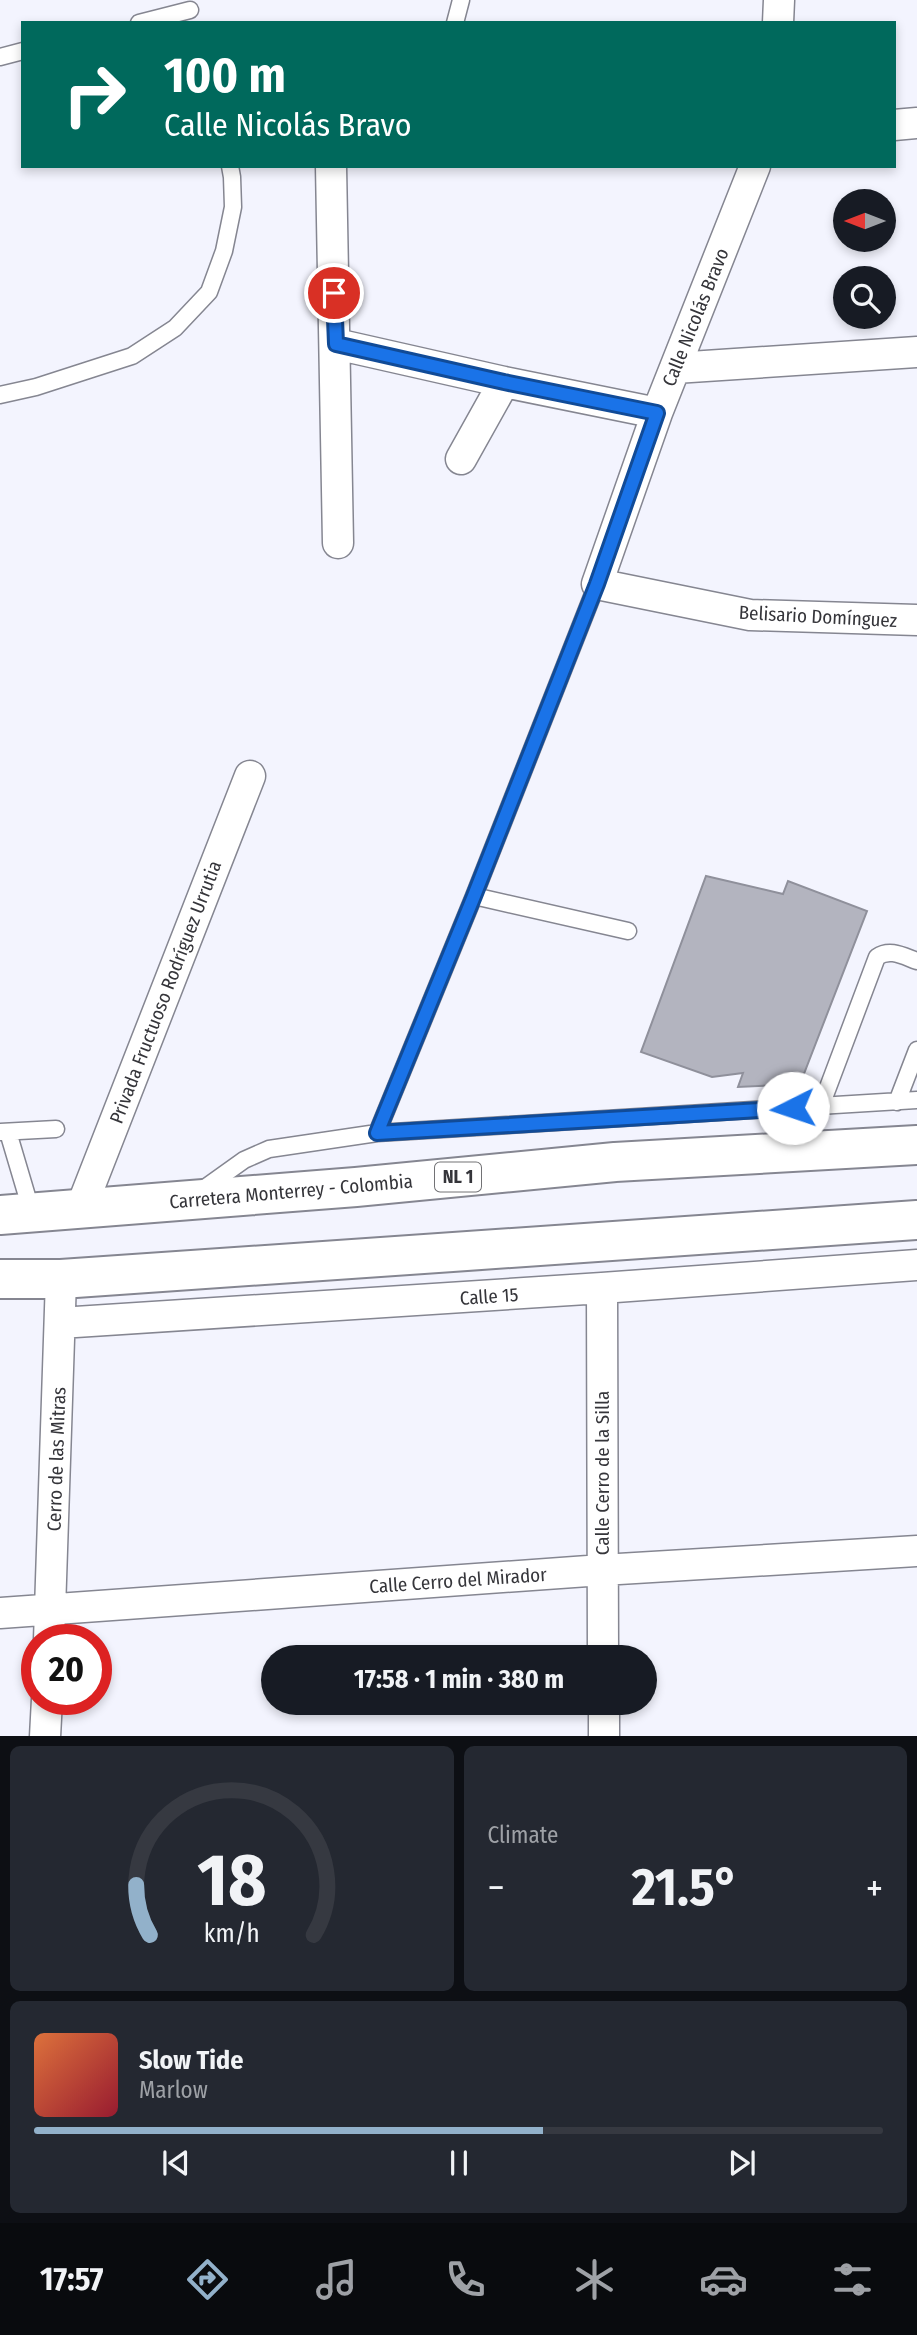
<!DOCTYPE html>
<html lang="en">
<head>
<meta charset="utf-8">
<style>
  :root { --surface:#171b24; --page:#242831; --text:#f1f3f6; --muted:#9ea1a6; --line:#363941; --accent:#92b1ca }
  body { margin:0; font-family:"Fira Sans Condensed",sans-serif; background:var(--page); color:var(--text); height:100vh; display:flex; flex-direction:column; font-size:26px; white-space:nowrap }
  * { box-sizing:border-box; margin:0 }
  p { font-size:23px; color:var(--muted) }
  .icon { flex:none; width:38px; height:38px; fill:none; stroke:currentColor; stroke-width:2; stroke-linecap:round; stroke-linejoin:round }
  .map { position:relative; height:1736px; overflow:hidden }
  .side { display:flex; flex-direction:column; gap:10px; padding:10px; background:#0d0f14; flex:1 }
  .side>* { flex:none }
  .guide { position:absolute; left:21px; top:21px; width:875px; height:147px; border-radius:0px; box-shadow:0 4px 10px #0003; background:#00695c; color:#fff; overflow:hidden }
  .needle { width:46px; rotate:270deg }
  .tools { position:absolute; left:833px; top:189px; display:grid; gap:14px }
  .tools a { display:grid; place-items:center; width:63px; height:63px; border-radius:50%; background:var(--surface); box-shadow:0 4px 10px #0003; font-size:35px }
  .speed { position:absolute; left:21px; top:1624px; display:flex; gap:14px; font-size:35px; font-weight:700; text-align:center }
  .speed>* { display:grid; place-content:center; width:91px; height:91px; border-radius:50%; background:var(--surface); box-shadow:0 4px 10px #0003; line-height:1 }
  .speed .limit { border:10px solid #d22; background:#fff; color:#111 }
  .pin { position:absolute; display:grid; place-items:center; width:60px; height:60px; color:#fff; margin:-30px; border:4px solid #fff; border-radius:50%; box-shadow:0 2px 7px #0007 }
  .me { position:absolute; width:77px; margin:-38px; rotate:266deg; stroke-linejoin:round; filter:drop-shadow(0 0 5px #0008) }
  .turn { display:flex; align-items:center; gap:24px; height:147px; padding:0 28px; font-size:32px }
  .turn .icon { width:91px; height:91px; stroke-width:2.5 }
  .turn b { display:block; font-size:49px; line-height:60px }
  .big { font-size:52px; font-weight:700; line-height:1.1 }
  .side .widget { flex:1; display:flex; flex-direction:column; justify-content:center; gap:10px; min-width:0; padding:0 24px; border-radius:10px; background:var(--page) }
  .side .dial { align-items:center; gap:0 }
  .dial svg { height:182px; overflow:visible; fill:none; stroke:var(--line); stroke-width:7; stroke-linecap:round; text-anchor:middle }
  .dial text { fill:var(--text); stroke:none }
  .song { display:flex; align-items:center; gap:21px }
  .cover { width:84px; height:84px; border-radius:10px; background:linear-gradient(135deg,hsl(20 70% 55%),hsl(350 70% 35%)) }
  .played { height:7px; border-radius:4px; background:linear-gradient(90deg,var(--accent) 60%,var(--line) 60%) }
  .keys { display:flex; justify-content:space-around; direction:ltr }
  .heat { display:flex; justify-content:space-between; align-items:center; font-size:38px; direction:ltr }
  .side .tiles { flex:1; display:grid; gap:10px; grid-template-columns:1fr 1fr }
  .widget:last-child { grid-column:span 2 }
  .trip { position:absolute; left:261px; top:1645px; width:396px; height:70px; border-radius:35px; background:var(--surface); box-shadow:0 4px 10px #0003; font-weight:700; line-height:70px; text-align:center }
  .tabs { display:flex; height:112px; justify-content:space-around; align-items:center; background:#090b0e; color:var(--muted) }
  .tabs .icon { width:49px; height:49px }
  .tabs .on { color:var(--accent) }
  .tabs b { font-size:32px; color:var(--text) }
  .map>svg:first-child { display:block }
  .building { fill:#b3b4bf; stroke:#8f909b; stroke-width:2 }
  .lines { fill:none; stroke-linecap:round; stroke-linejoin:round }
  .lane-casing { stroke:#858691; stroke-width:19 }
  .street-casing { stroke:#858691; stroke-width:33 }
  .primary-casing { stroke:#858691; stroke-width:42 }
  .lane { stroke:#fff; stroke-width:16 }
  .street { stroke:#fff; stroke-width:30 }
  .primary { stroke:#fff; stroke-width:38 }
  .route-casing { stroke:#114b97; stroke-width:18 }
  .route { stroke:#1a73e8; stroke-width:12 }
  .labels { text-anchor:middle; stroke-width:6; stroke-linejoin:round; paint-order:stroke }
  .shield { fill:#fff; stroke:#727275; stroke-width:2 }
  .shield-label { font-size:18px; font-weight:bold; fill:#35353a }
  .street-label { font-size:19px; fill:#35353a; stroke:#fff }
</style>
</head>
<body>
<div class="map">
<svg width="917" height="1737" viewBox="0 0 917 1737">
  <rect width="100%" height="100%" fill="#f3f4fe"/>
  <path class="building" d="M706,876L783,894L788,881L867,911L800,1084L738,1087L743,1073L712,1077L641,1052Z"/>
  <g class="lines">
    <defs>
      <path id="lane" d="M139,23L190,10
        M455,23L461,0
        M0,57L23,51
        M0,395L36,387L132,356L175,328L209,292L224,251L233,207L232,177L230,166
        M474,896L628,931
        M897,1102L917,1050
        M821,1106L877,957C890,948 903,956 917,961
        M0,1132L56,1129
        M8,1132L32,1213
        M377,1133L474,896L597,584
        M202,1190L244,1160L269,1149L377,1133L917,1100"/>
      <path id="street" d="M778,23L779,0
        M894,125L917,123
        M331,166L338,543
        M755,166L657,413L597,584L750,615L917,620
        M336,344L504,382L657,413
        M675,368L917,352
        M461,459L504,382
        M81,1208L250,776
        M602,1288L603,1657
        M60,1323L602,1288L917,1265
        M0,1613L602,1570L917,1551
        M49,1640L61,1279
        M604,1703V1737
        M45,1737L47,1699"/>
      <path id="primary" d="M0,1215L356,1187L615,1162L917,1145
        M0,1279H61L917,1220"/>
    </defs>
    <use href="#lane" class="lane-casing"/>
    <use href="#street" class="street-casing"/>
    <use href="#primary" class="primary-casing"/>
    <use href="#lane" class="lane"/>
    <use href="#street" class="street"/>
    <use href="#primary" class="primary"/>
  </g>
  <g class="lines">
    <defs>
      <path id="route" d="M334,293L336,344L504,382L657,413L597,584L474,896L377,1133L793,1108"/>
    </defs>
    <use href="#route" class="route-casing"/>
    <use href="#route" class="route"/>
  </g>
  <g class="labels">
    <rect class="shield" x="435" y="1162.5" width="46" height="29" rx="5"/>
    <g class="shield-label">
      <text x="458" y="1183">NL 1</text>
    </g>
    <g class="street-label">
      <text transform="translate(695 317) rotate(-68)" y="7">Calle Nicolás Bravo</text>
      <text transform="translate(818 616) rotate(3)" y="7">Belisario Domínguez</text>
      <text transform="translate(165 992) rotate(-69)" y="7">Privada Fructuoso Rodríguez Urrutia</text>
      <text transform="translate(291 1191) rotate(-5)" y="7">Carretera Monterrey - Colombia</text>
      <text transform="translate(489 1296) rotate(-4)" y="7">Calle 15</text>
      <text transform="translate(56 1459) rotate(-88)" y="7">Cerro de las Mitras</text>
      <text transform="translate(602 1473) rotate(-90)" y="7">Calle Cerro de la Silla</text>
      <text transform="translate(458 1580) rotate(-4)" y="7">Calle Cerro del Mirador</text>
    </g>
  </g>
</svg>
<div class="tools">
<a><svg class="needle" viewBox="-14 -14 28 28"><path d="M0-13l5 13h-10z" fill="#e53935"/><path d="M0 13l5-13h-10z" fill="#9ea1a6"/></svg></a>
<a><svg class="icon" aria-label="search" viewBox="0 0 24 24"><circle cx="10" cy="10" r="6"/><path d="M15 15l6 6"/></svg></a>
</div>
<div class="speed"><div class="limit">20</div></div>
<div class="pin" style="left:334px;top:293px;background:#d93025"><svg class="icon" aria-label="arrive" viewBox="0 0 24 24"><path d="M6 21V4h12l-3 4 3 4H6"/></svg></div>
<svg class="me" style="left:793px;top:1108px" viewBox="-20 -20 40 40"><circle r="19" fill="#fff"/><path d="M0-13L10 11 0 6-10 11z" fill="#1a73e8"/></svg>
<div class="trip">17:58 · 1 min · 380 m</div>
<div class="guide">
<div class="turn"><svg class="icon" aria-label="right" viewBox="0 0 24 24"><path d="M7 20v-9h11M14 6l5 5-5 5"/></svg><div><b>100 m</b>Calle Nicolás Bravo</div></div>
</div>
</div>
<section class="side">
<div class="tiles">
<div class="widget dial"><svg viewBox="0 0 100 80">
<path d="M14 69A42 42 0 1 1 86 69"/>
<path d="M14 69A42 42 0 0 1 8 47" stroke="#92b1ca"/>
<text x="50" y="56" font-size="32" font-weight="700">18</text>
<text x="50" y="72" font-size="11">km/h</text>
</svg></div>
<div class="widget"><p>Climate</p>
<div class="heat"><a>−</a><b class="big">21.5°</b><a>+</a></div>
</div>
<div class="widget">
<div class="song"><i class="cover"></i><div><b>Slow Tide</b><p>Marlow</p></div></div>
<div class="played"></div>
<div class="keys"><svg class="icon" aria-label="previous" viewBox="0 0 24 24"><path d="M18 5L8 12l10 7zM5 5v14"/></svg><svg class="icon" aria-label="pause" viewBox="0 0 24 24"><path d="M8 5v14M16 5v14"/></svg><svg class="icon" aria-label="next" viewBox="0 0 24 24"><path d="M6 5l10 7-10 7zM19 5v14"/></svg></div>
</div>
</div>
</section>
<nav class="tabs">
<b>17:57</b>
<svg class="icon on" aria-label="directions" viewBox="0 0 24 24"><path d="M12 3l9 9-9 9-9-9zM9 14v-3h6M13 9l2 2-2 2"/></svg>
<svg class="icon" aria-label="music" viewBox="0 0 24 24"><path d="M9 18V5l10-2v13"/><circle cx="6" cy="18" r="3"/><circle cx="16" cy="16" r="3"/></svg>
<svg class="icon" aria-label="phone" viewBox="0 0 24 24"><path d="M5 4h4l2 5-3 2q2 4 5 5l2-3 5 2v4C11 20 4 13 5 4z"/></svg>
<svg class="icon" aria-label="climate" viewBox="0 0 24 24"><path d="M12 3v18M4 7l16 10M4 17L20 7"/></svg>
<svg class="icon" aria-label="car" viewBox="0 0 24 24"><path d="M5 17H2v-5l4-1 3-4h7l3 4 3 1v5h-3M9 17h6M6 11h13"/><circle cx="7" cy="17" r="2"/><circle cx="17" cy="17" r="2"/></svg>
<svg class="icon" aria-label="filters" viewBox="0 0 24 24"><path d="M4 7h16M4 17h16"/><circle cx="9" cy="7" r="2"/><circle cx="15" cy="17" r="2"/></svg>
</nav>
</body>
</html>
